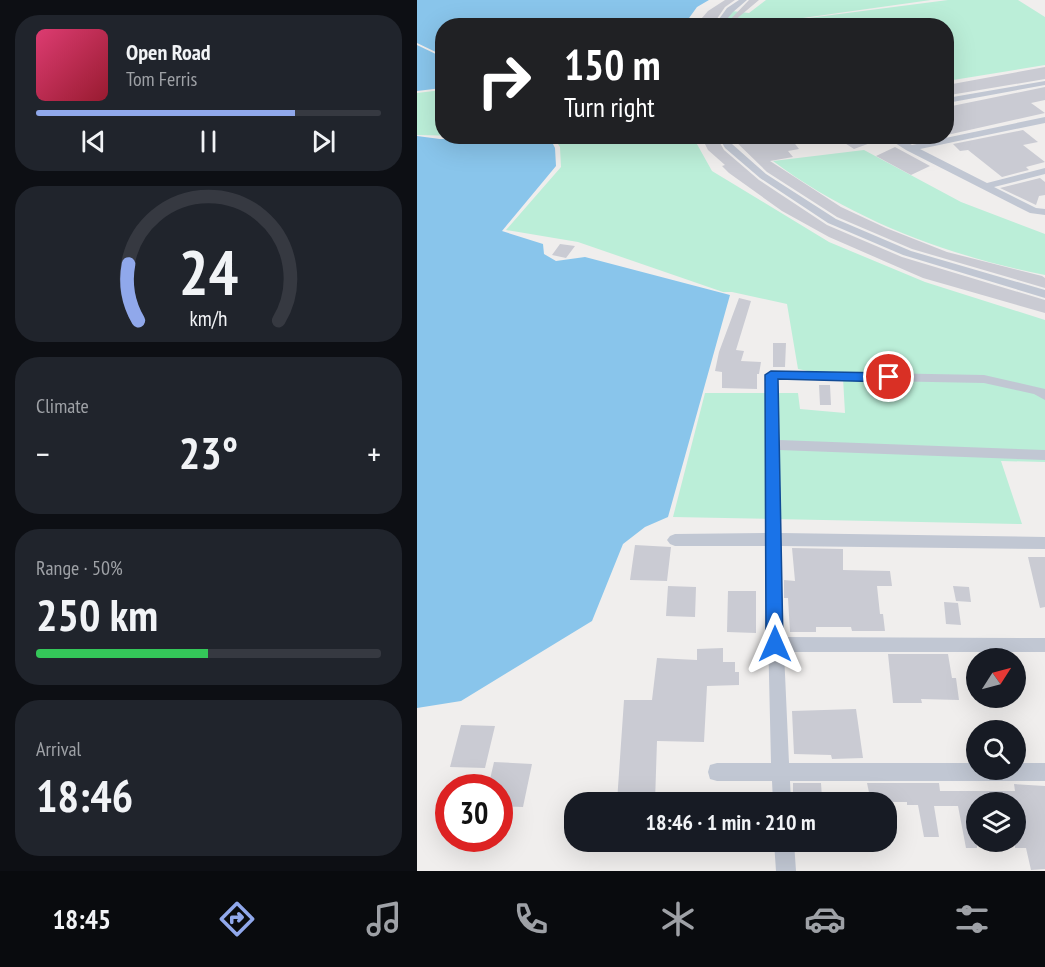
<!DOCTYPE html>
<html lang="en">
<head>
<meta charset="utf-8">
<style>
  :root { --surface:#171b24; --page:#20242c; --text:#f1f3f6; --muted:#9ea1a6; --line:#363941; --accent:#90a8eb }
  body { margin:0; font-family:"PT Sans Narrow",sans-serif; background:var(--page); color:var(--text); height:100vh; display:flex; flex-direction:column; font-size:22px; white-space:nowrap }
  * { box-sizing:border-box; margin:0 }
  p { font-size:20px; color:var(--muted) }
  .icon { flex:none; width:33px; height:33px; fill:none; stroke:currentColor; stroke-width:2; stroke-linecap:round; stroke-linejoin:round }
  .map { position:relative; flex:1; overflow:hidden }
  .details { display:flex; flex-direction:column; gap:15px; padding:15px; background:#0d0f14; width:417px }
  .details>* { flex:none }
  .hud { position:absolute; left:18px; top:18px; width:519px; height:126px; border-radius:24px; box-shadow:0 6px 24px #0002; background:#202124; color:#fff; overflow:hidden }
  .needle { width:39px; rotate:54deg }
  .buttons { position:absolute; left:549px; top:648px; display:grid; gap:12px }
  .buttons a { display:grid; place-items:center; width:60px; height:60px; border-radius:50%; background:var(--surface); box-shadow:0 6px 24px #0002; font-size:30px }
  .speed { position:absolute; left:18px; top:774px; display:flex; gap:12px; font-size:30px; font-weight:700; text-align:center }
  .speed>* { display:grid; place-content:center; width:78px; height:78px; border-radius:50%; background:var(--surface); box-shadow:0 6px 24px #0002; line-height:1 }
  .speed .limit { border:9px solid #d22; background:#fff; color:#111 }
  .pin { position:absolute; display:grid; place-items:center; width:51px; height:51px; color:#fff; margin:-26px; border:3px solid #fff; border-radius:50%; box-shadow:0 2px 6px #0007 }
  .me { position:absolute; width:66px; margin:-33px; rotate:0deg; stroke-linejoin:round; filter:drop-shadow(0 0 4px #0008) }
  .turn { display:flex; align-items:center; gap:21px; height:126px; padding:0 30px; font-size:27px }
  .turn .icon { width:78px; height:78px; stroke-width:2.5 }
  .turn b { display:block; font-size:42px; line-height:51px }
  .big { font-size:45px; font-weight:700; line-height:1.1 }
  .details .widget { flex:1; display:flex; flex-direction:column; justify-content:center; gap:9px; min-width:0; padding:0 21px; border-radius:24px; background:var(--page) }
  .details .dial { align-items:center; gap:0 }
  .dial svg { height:156px; overflow:visible; fill:none; stroke:var(--line); stroke-width:7; stroke-linecap:round; text-anchor:middle }
  .dial text { fill:var(--text); stroke:none }
  .song { display:flex; align-items:center; gap:18px }
  .cover { width:72px; height:72px; border-radius:9px; background:linear-gradient(135deg,hsl(340 70% 55%),hsl(350 70% 35%)) }
  .played { height:6px; border-radius:3px; background:linear-gradient(90deg,var(--accent) 75%,var(--line) 75%) }
  .keys { display:flex; justify-content:space-around; direction:ltr }
  .heat { display:flex; justify-content:space-between; align-items:center; font-size:33px; direction:ltr }
  .charge { height:9px; border-radius:4px; background:linear-gradient(90deg,#34c759 50%,var(--line) 0) }
  .trip { position:absolute; left:147px; top:792px; width:333px; height:60px; border-radius:24px; background:var(--surface); box-shadow:0 6px 24px #0002; font-weight:700; line-height:60px; text-align:center }
  .dock { display:flex; height:96px; justify-content:space-around; align-items:center; background:#090b0e; color:var(--muted) }
  .dock .icon { width:42px; height:42px }
  .dock .active { color:var(--accent) }
  .dock b { font-size:27px; color:var(--text) }
  main { display:flex; flex:1; min-height:0 }
  .map>svg:first-child { display:block }
  .green { fill:#bbeed8 }
  .water { fill:#89c5eb }
  .building { fill:#cacbd3 }
  .lines { fill:none; stroke-linecap:round; stroke-linejoin:round }
  .minor { fill:#c1c7d3; fill-rule:evenodd }
  .route { fill:#1a73e8; stroke:#114b97; stroke-width:1.5 }
</style>
</head>
<body>
<main>
<section class="details">
<div class="widget">
<div class="song"><i class="cover"></i><div><b>Open Road</b><p>Tom Ferris</p></div></div>
<div class="played"></div>
<div class="keys"><svg class="icon" aria-label="previous" viewBox="0 0 24 24"><path d="M18 5L8 12l10 7zM5 5v14"/></svg><svg class="icon" aria-label="pause" viewBox="0 0 24 24"><path d="M8 5v14M16 5v14"/></svg><svg class="icon" aria-label="next" viewBox="0 0 24 24"><path d="M6 5l10 7-10 7zM19 5v14"/></svg></div>
</div>
<div class="widget dial"><svg viewBox="0 0 100 80">
<path d="M14 69A42 42 0 1 1 86 69"/>
<path d="M14 69A42 42 0 0 1 9 40" stroke="#90a8eb"/>
<text x="50" y="56" font-size="32" font-weight="700">24</text>
<text x="50" y="72" font-size="11">km/h</text>
</svg></div>
<div class="widget"><p>Climate</p>
<div class="heat"><a>−</a><b class="big">23°</b><a>+</a></div>
</div>
<div class="widget"><p>Range · 50%</p><b class="big">250 km</b><div class="charge"></div></div>
<div class="widget"><p>Arrival</p><b class="big">18:46</b></div>
</section>
<div class="map">
<svg width="628" height="871" viewBox="0 0 628 871">
  <rect width="100%" height="100%" fill="#f0eeed"/>
  <path class="green" d="M349,0H514L337,25L531,0H601L628,17V65L530,81V26H331L305,22L315,11L332,13Z
    M25,90L26,136L276,137L295,171L412,242L508,282L628,320V462L584,461L605,524L256,517L288,393H381L383,409L428,413L426,378L381,369L370,304L315,292H306L161,242L89,230L144,167L143,147L137,138L0,135V93Z
    M447,150L544,202L628,234V275C532,256 435,220 356,161Z"/>
  <path class="water" d="M0,0H292L280,7L267,25L26,26L25,55L0,43Z
    M0,45L25,57V88L0,91Z
    M0,136L23,139L134,140L138,148L139,166L85,231L126,244L127,254L139,261L168,257L313,295L251,517L228,527L206,544L175,621L44,701L0,708Z"/>
  <path class="building" d="M308,0H318L308,7L295,26H278L291,11Z
    M332,0H342L311,26H307Z
    M628,67V79L533,95L530,93V85Z
    M628,87V100L614,103L628,113L530,135V107Z
    M606,130L621,142L606,145L628,162L609,167L612,170L585,177L551,150L543,151L536,144Z
    M284,136H299L307,150L342,180L410,225L485,257L628,300V313L506,278L412,237L365,211L312,173L305,166L308,165L291,150Z
    M313,136H372L382,149L371,151L376,157L353,161L424,207L469,228L530,252L625,276L628,278V288L495,249L420,217L350,172Z
    M417,136H465L467,138L437,149Z
    M478,147L513,166L494,175L459,156Z
    M623,178L628,182V195L622,196L619,205L583,188Z
    M143,244L158,246L149,258L135,255Z
    M322,298L334,301L319,350L327,351L324,361L344,362L342,374H340V389L305,388V372L298,371L302,352Z
    M356,343H369L368,367H356Z
    M402,385H413L414,405H403Z
    M218,545L254,547L250,581L213,580Z
    M375,548L426,549V570L473,571L475,586H460L463,614H466L468,631H435L434,627H399V632H373L371,598H367V580L378,581Z
    M611,557H628V607L623,608Z
    M251,586L279,587L278,617L249,616Z
    M536,586L552,587L554,602L539,601Z
    M311,591H339V633L310,632Z
    M527,602L541,603L544,625L529,624Z
    M306,648V662H318V672H322V685L290,686L287,742L240,741L238,802H200L207,700H235L240,658L280,660V649Z
    M471,654H531L535,678H539L542,700L504,699L505,703H476Z
    M439,709L446,758L415,759L414,755L377,754L375,711Z
    M44,725L78,726L68,768L33,767Z
    M77,762L115,764L106,807L82,806V788H71Z
    M376,783H404L405,798H397L398,802H376Z
    M450,783H522L523,791H598L597,784L628,786V869L614,870L609,848H598V802H560V848H549L541,806H517L522,837H507L501,805H490V802H454Z"/>
  <g class="lines">
    <path class="minor" d="M322,0H330L316,12L304,26H297L310,8Z
      M628,81V85L530,103V98Z
      M628,117V123L503,149L570,183L628,168V174L577,187L619,208L628,209V215L613,213L489,150L467,136H479L495,145Z
      M301,136H310L315,144L349,174L419,219L494,251L628,290V298L486,255L411,223L343,178L308,148Z
      M354,371L567,375L628,389V400L617,394L567,383L360,379L362,440L628,450V460L362,450L364,533L628,537V549L364,546L366,637L628,638V652H367L372,763H560V770H598V763H628V781H373L374,802H356L355,781H300L293,779L291,772L293,765L300,763H354L349,546H258L253,544L250,540L253,536L258,534L349,533L348,375Z
      M357,842H377L379,871H359Z"/>
  </g>
  <path class="route" d="M354,371L472,373L479,377L472,382L361,379L366,644L364,649L358,651L352,649L349,644L348,375Z"/>
</svg>
<div class="buttons">
<a><svg class="needle" viewBox="-14 -14 28 28"><path d="M0-13l5 13h-10z" fill="#e53935"/><path d="M0 13l5-13h-10z" fill="#9ea1a6"/></svg></a>
<a><svg class="icon" aria-label="search" viewBox="0 0 24 24"><circle cx="10" cy="10" r="6"/><path d="M15 15l6 6"/></svg></a>
<a><svg class="icon" aria-label="layers" viewBox="0 0 24 24"><path d="M12 4l9 5-9 5-9-5zM3 14l9 5 9-5"/></svg></a>
</div>
<div class="speed"><div class="limit">30</div></div>
<div class="pin" style="left:472px;top:377px;background:#d93025"><svg class="icon" aria-label="arrive" viewBox="0 0 24 24"><path d="M6 21V4h12l-3 4 3 4H6"/></svg></div>
<svg class="me" style="left:358px;top:644px" viewBox="-20 -20 40 40"><path d="M0-17L14 15 0 8-14 15z" fill="#1a73e8" stroke="#fff" stroke-width="4"/></svg>
<div class="trip">18:46 · 1 min · 210 m</div>
<div class="hud">
<div class="turn"><svg class="icon" aria-label="right" viewBox="0 0 24 24"><path d="M7 20v-9h11M14 6l5 5-5 5"/></svg><div><b>150 m</b>Turn right</div></div>
</div>
</div>
</main>
<nav class="dock">
<b>18:45</b>
<svg class="icon active" aria-label="directions" viewBox="0 0 24 24"><path d="M12 3l9 9-9 9-9-9zM9 14v-3h6M13 9l2 2-2 2"/></svg>
<svg class="icon" aria-label="music" viewBox="0 0 24 24"><path d="M9 18V5l10-2v13"/><circle cx="6" cy="18" r="3"/><circle cx="16" cy="16" r="3"/></svg>
<svg class="icon" aria-label="phone" viewBox="0 0 24 24"><path d="M5 4h4l2 5-3 2q2 4 5 5l2-3 5 2v4C11 20 4 13 5 4z"/></svg>
<svg class="icon" aria-label="climate" viewBox="0 0 24 24"><path d="M12 3v18M4 7l16 10M4 17L20 7"/></svg>
<svg class="icon" aria-label="car" viewBox="0 0 24 24"><path d="M5 17H2v-5l4-1 3-4h7l3 4 3 1v5h-3M9 17h6M6 11h13"/><circle cx="7" cy="17" r="2"/><circle cx="17" cy="17" r="2"/></svg>
<svg class="icon" aria-label="filters" viewBox="0 0 24 24"><path d="M4 7h16M4 17h16"/><circle cx="9" cy="7" r="2"/><circle cx="15" cy="17" r="2"/></svg>
</nav>
</body>
</html>
